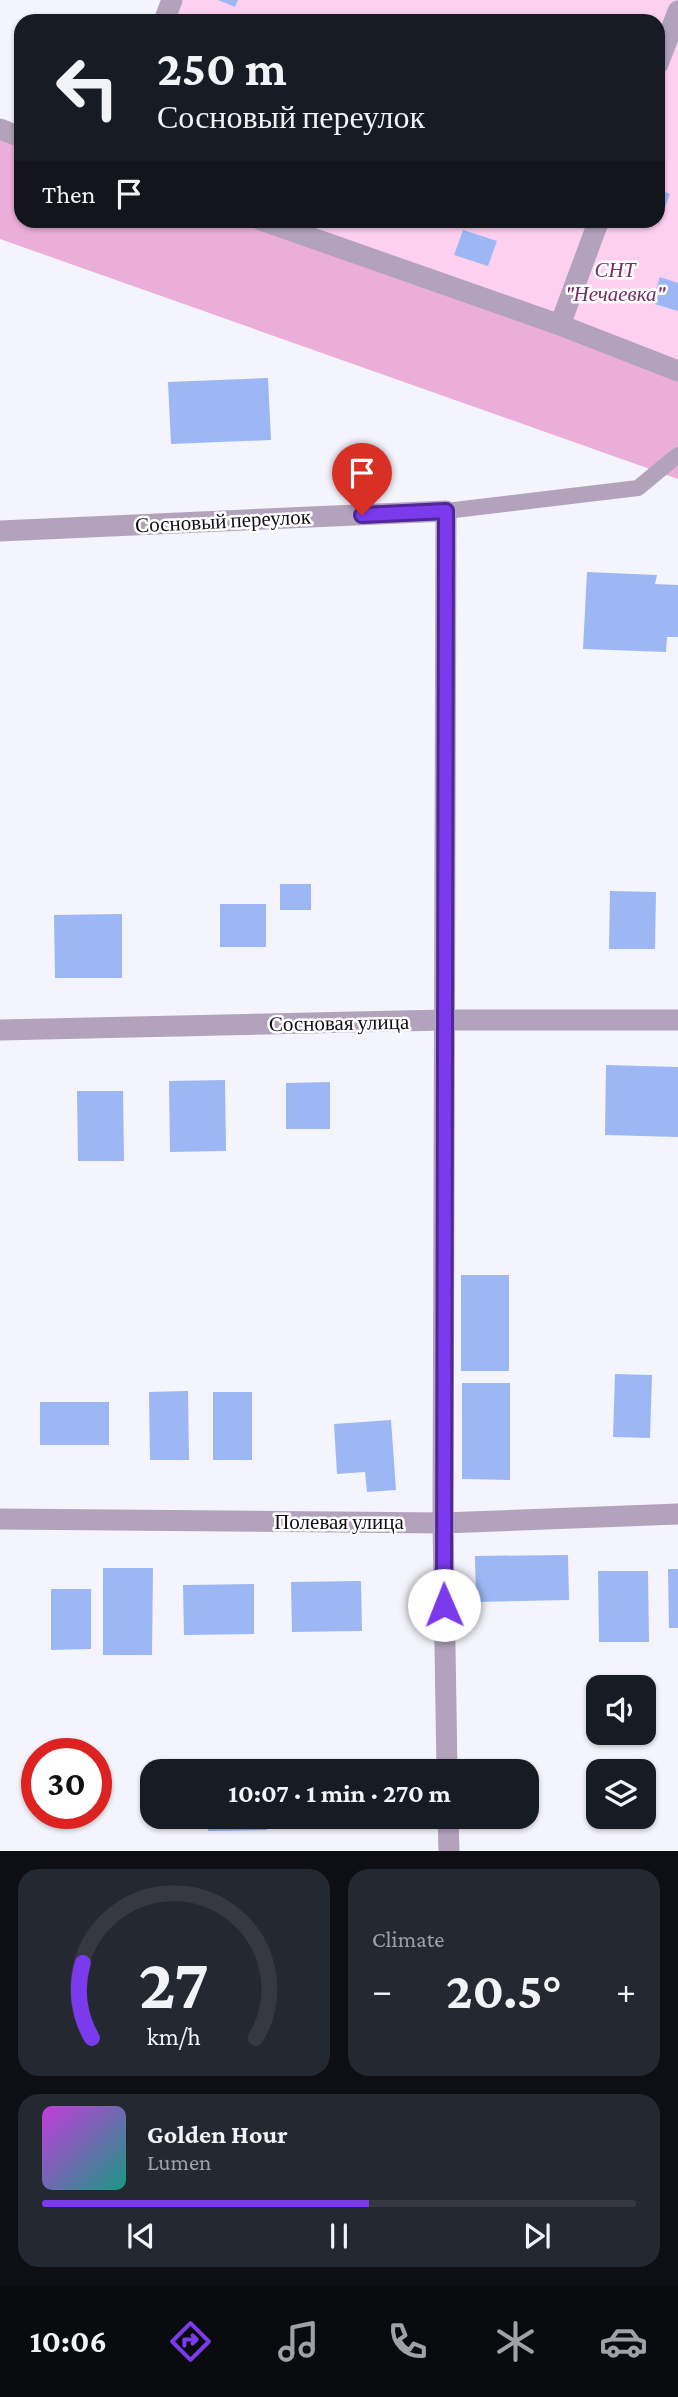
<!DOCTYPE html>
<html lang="en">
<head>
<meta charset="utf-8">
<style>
  :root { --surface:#171b24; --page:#242831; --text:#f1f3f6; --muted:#9ea1a6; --line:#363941; --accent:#7c3aed }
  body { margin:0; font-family:"Crimson Pro",serif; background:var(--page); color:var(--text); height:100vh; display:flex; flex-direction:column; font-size:26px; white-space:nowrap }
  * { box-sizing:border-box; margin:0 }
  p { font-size:23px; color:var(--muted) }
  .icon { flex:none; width:38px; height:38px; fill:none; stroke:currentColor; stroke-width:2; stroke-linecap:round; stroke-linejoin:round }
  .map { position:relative; height:1851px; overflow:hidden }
  .details { display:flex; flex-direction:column; gap:18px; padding:18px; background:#0d0f14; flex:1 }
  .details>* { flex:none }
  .hud { position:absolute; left:14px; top:14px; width:651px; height:214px; border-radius:21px; box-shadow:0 2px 5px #0004; background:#171b24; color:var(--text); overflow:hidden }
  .buttons { position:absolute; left:586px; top:1675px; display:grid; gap:14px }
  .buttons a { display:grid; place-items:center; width:70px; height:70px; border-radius:14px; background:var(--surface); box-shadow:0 2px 5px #0004; font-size:35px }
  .speed { position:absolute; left:21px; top:1738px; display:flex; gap:14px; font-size:35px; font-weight:700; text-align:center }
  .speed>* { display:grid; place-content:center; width:91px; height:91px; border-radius:50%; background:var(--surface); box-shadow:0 2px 5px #0004; line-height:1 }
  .speed .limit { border:10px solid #d22; background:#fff; color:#111 }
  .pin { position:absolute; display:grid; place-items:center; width:60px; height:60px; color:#fff; margin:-72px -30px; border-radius:50% 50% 50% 0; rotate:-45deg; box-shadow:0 0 7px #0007 }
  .pin .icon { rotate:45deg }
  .me { position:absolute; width:77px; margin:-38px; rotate:359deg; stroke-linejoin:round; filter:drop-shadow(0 0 5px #0008) }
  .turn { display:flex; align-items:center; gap:24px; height:147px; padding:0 28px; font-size:32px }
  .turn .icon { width:91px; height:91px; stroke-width:2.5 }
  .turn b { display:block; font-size:49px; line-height:60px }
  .then { display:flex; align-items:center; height:66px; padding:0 28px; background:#0003; gap:14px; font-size:26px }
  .big { font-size:52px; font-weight:700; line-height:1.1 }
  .details .widget { flex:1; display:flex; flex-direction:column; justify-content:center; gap:10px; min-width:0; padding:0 24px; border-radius:21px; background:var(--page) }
  .details .dial { align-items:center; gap:0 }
  .dial svg { height:182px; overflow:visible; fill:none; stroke:var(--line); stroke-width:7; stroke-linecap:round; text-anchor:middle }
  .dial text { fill:var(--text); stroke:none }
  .song { display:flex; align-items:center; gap:21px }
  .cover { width:84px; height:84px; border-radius:10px; background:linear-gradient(135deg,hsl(290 70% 55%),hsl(170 70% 35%)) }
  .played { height:7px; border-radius:4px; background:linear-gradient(90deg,var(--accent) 55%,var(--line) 55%) }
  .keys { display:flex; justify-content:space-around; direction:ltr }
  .heat { display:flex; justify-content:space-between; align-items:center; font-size:38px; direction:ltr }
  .details .tiles { flex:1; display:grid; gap:18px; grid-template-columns:1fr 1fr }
  .widget:last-child { grid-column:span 2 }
  .trip { position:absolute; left:140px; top:1759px; width:399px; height:70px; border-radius:21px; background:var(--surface); box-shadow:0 2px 5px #0004; font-weight:700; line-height:70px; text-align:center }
  .menu { display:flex; height:112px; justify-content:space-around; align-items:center; background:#090b0e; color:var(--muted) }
  .menu .icon { width:49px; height:49px }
  .menu .selected { color:var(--accent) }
  .menu b { font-size:32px; color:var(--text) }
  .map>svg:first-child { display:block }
  .green { fill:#fdd0ef }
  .forest { fill:#ebaed9 }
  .building { fill:#9cb7f3 }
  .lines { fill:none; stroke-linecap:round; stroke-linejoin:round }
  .lane { stroke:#b2a2bc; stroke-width:16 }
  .street { stroke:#b2a2bc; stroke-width:21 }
  .route-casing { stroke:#51269a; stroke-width:18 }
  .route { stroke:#7c3aed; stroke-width:12 }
  .labels { text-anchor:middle; stroke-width:5; stroke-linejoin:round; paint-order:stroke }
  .park-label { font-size:21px; font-style:italic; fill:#742e64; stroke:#fff }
  .street-label { font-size:21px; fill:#0e0e14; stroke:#fff }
</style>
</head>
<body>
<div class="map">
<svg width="678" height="1851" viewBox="0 0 678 1851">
  <rect width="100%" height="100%" fill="#f4f4fc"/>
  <path class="green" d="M173,0H678V370L258,221L658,220V21H165Z"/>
  <path class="forest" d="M0,135L21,142V220L243,221L678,374V479L0,239Z"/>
  <path class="building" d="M218,0H238L235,7Z
    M658,189L670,194L658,225Z
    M463,230L497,241L488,266L454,255Z
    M660,277L678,283V311L651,303Z
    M268,378L271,440L171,444L168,382Z
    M587,572L657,575L655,584L678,585V637H667L666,652L583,649Z
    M280,884H311V910H280Z
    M610,891L656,892L655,949H609Z
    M220,904H266V947H220Z
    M122,914V978H55L54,915Z
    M606,1065L678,1067V1137L605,1135Z
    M225,1080L226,1151L170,1152L169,1081Z
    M330,1082V1129H286V1083Z
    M77,1091H123L124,1161H78Z
    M461,1275H509V1371H461Z
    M615,1374L652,1375L650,1438L613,1437Z
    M462,1383H510V1480L462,1479Z
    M188,1391L189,1460H150L149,1392Z
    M213,1392H252V1460H213Z
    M40,1402H109V1445H40Z
    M391,1420L396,1490L367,1492L365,1472L337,1474L334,1424Z
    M568,1555L569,1600L476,1602L475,1556Z
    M103,1568H153L152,1655H103Z
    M668,1569H678V1628H669Z
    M598,1571H648L649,1642H599Z
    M361,1581L362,1631L292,1632L291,1582Z
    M254,1584V1634L184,1635L183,1585Z
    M51,1589H91V1649L51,1650Z
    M208,1816H266L267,1830L208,1831Z"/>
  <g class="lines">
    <path class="lane" d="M446,511L638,488L678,455"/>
    <path class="street" d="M164,21L172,0
      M658,64L678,11
      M0,129L21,137
      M261,220L560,325L678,371
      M560,325L599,220
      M0,531L446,511L443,1523L447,1771
      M0,1030L444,1020H678
      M0,1519L443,1523L678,1514
      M448,1816L449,1851"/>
  </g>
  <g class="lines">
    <defs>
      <path id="route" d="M362,515L446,511L444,1605"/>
    </defs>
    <use href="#route" class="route-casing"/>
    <use href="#route" class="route"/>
  </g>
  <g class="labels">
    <g class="park-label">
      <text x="615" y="277">СНТ<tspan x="615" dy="24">"Нечаевка"</tspan></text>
    </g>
    <g class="street-label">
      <text transform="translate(223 521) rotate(-3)" y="7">Сосновый переулок</text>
      <text transform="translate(339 1023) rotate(-1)" y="7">Сосновая улица</text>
      <text x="339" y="1529">Полевая улица</text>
    </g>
  </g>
</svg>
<div class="buttons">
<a><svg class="icon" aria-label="sound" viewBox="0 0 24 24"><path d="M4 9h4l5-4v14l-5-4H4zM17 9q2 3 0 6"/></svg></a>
<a><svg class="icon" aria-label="layers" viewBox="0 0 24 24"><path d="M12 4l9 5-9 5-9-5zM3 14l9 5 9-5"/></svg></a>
</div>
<div class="speed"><div class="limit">30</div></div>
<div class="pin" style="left:362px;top:515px;background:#d93025"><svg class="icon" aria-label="arrive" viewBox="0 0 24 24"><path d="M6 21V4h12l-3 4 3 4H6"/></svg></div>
<svg class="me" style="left:444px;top:1605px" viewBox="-20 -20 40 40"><circle r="19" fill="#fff"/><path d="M0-13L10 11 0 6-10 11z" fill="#7c3aed"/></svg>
<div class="trip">10:07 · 1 min · 270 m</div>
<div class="hud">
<div class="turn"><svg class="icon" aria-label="left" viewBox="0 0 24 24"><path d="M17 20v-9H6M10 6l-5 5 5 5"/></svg><div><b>250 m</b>Сосновый переулок</div></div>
<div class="then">Then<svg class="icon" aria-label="arrive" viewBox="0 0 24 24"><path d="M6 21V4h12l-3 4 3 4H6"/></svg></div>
</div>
</div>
<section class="details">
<div class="tiles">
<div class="widget dial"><svg viewBox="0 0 100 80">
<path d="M14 69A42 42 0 1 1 86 69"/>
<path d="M14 69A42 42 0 0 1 10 36" stroke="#7c3aed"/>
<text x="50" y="56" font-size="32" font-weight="700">27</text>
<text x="50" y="72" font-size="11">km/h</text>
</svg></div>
<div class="widget"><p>Climate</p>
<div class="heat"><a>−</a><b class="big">20.5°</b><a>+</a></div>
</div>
<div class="widget">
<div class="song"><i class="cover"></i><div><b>Golden Hour</b><p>Lumen</p></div></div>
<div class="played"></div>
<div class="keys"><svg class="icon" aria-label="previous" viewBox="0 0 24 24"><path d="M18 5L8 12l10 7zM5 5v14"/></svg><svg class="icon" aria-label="pause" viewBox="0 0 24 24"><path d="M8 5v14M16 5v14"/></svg><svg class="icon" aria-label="next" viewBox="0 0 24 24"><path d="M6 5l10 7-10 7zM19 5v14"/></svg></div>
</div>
</div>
</section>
<nav class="menu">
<b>10:06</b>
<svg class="icon selected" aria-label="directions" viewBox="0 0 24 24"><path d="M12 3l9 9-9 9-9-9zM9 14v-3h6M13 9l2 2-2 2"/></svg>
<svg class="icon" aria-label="music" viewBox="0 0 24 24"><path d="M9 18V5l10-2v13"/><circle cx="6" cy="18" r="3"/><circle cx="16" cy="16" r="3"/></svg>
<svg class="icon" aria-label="phone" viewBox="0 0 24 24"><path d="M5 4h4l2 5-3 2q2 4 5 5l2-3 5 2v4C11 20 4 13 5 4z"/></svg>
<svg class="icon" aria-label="climate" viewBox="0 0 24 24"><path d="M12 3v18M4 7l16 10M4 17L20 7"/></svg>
<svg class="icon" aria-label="car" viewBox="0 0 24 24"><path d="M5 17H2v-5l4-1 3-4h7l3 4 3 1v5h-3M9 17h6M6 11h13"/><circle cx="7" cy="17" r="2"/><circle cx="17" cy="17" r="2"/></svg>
</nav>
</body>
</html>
